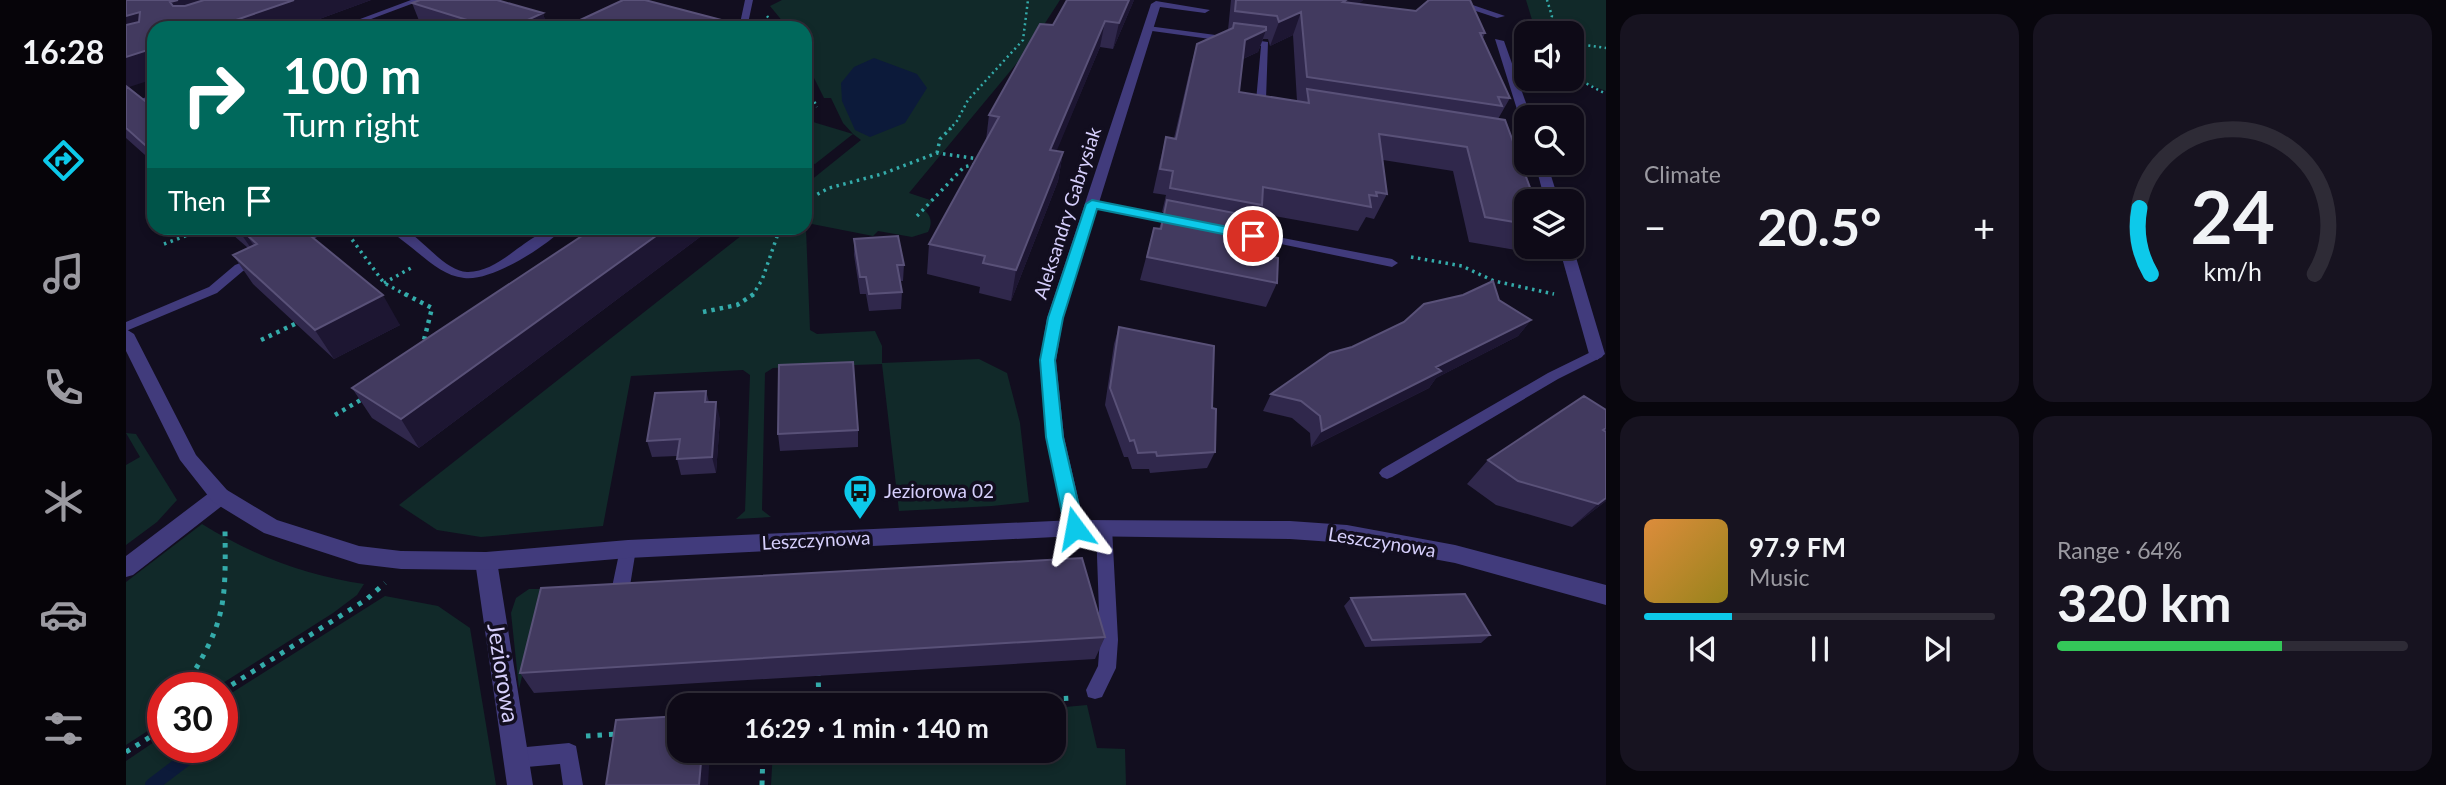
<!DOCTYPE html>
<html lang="en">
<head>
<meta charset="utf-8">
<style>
  :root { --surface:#0e0a17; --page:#171320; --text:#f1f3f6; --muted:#9b9aa1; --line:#2e2b36; --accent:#0dc9ea }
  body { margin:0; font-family:Lato,sans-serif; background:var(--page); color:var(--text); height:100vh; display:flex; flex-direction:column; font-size:26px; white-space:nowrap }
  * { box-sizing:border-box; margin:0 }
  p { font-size:23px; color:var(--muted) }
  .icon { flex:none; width:38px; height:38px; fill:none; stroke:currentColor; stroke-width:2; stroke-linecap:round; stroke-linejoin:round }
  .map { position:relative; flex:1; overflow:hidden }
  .panel { display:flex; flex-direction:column; gap:14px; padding:14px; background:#08060d; width:840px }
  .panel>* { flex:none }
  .top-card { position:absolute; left:21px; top:21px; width:665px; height:214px; border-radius:21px; box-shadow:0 4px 10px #0003,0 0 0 2px var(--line); background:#00695c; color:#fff; overflow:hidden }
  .fabs { position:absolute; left:1388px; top:21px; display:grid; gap:14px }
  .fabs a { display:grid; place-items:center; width:70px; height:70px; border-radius:14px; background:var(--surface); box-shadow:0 4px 10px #0003,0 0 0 2px var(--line); font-size:35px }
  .speed { position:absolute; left:21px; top:672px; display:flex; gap:14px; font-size:35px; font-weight:700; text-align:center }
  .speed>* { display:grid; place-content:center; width:91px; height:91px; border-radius:50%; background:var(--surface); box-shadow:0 4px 10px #0003,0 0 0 2px var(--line); line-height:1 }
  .speed .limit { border:10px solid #d22; background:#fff; color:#111 }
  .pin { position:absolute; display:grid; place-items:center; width:60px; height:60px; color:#fff; margin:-30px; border:4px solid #fff; border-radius:50%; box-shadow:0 2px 7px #0007 }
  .me { position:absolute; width:77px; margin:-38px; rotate:347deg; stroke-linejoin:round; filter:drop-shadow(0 0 5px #0008) }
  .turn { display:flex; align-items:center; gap:24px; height:147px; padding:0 21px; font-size:32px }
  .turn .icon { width:91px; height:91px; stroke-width:2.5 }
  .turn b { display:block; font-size:49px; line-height:60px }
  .then { display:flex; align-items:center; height:66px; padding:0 21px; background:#0003; gap:14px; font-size:26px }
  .big { font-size:52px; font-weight:700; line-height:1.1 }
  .panel .card { flex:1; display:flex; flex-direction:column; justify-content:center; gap:10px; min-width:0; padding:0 24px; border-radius:21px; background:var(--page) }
  .panel .dial { align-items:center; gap:0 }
  .dial svg { height:182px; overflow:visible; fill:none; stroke:var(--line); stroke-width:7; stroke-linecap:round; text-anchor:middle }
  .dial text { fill:var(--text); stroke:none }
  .song { display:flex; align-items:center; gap:21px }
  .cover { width:84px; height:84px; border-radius:10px; background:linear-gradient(135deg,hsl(30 70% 55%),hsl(50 70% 35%)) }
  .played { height:7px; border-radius:4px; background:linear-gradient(90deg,var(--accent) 25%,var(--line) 25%) }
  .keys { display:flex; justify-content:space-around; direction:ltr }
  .heat { display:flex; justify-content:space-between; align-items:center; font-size:38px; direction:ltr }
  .charge { height:10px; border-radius:5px; background:linear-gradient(90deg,#34c759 64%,var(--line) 0) }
  .panel .tiles { flex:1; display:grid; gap:14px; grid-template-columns:repeat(2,1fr) }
  .trip { position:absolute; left:541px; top:693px; width:399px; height:70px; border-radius:21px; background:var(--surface); box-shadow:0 4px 10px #0003,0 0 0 2px var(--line); font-weight:700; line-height:70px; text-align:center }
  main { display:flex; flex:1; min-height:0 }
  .tabs { display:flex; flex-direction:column; width:126px; justify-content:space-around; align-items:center; background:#060409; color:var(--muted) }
  .tabs .icon { width:49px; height:49px }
  .tabs .current { color:var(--accent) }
  .tabs b { font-size:32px; color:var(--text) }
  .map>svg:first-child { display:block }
  .green { fill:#112929 }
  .water { fill:#0c1a3a }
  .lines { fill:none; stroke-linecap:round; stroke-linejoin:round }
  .stream { stroke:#0c1a3a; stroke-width:14 }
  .path-far3 { stroke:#34abaa; stroke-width:2.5; stroke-dasharray:2 3.5; stroke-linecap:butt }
  .path-far2 { stroke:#34abaa; stroke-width:3.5; stroke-dasharray:2.5 4.5; stroke-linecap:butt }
  .path-far1 { stroke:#34abaa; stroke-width:4.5; stroke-dasharray:3.5 5; stroke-linecap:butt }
  .path { stroke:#34abaa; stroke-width:5; stroke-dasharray:4.5 7; stroke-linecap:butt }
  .service { fill:#413b7c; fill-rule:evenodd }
  .minor { fill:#413b7c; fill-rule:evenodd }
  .tertiary { fill:#413b7c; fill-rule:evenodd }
  .wall { fill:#30284c; fill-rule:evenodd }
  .shaded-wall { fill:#1d1632 }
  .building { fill:#423a5f; stroke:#595178; stroke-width:2 }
  .route { fill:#0dc9ea; stroke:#088398; stroke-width:2 }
  .labels { text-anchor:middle; stroke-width:7; stroke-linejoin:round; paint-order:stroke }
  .street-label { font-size:19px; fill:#d6cffc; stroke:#120e1f }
  .poi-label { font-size:19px; fill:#d6cffc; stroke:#120e1f; text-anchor:start }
  .near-street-label { font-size:23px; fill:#d6cffc; stroke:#120e1f }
</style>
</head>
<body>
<main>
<nav class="tabs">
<b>16:28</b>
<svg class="icon current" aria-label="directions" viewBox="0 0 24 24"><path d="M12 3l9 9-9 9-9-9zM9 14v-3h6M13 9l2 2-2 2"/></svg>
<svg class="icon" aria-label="music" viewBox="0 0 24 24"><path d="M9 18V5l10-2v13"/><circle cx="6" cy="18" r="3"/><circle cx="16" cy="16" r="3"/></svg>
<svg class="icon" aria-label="phone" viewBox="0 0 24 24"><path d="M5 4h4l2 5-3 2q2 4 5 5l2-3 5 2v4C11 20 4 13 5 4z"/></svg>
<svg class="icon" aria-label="climate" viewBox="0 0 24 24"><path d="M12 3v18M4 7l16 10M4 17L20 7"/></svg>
<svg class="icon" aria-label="car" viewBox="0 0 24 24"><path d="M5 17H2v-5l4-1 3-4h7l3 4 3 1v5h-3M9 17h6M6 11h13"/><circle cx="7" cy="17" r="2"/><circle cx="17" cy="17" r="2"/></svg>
<svg class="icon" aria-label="filters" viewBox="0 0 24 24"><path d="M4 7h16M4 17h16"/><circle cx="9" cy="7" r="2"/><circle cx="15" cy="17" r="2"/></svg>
</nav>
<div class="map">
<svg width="1480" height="785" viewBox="0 0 1480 785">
  <rect width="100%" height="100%" fill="#120e1f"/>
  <path class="green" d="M656,0H934L901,51L783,193L807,201L799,211C806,217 806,224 802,232L786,237L752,231L747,236L686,224L680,229L684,330L691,334L749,331L756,346V363L853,359L881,373L894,423L903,502L866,506L773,511L756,364L647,368L639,373L636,510L645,517L610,519L619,511L624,375L617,370L505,376L477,526L355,537L311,530L273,505L625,228H679V185L735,140L727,134L689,164L679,161V128L687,122L727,134L717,123L705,98H698L679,60V28H662L644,6Z
    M1400,0H1480V91L1461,84L1427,79H1446V33H1410Z
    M0,433L10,434L51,500L31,522L0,545V465L14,457Z
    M76,524C126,555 180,576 238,584L231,595L207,613L89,688H37V721L0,745V582Z
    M403,589H417L393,689L385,613L390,598Z
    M259,596L312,606L344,628L370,785H0V761L37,736V747H96V699Z
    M961,705L971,748L999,749L1000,785H645L647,751H928V708Z"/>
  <path class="water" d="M748,58L791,74L801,88L779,123L744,137L729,130L716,101L715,83L728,67Z"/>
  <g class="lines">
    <path class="stream" d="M26,785L76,747"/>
    <path class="path-far3" d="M641,16L650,28
      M1395,22L1413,29
      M184,28L197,23
      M1414,33L1413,29L1421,25L1426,16L1421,0
      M1446,43L1480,48
      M1446,76L1480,94
      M679,82L691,107
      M823,130L831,121L842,100L897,40L902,0"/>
    <path class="path-far2" d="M811,153L814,139L825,128
      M679,201L703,188L756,174L811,153L853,159
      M791,216L838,167L850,164
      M222,234L258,283L282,296
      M38,244L80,228
      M1285,257L1336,266L1368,281L1428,294
      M258,283L285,268
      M626,296L636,280L654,228"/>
    <path class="path-far1" d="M279,294L306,308L297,344
      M577,312L611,305L628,294
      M135,340L173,322
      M209,415L238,398"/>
    <path class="path" d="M692,671L693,705
      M58,688C99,623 100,606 99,531
      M96,691L241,599L259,583
      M823,705L945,698
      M460,736L493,734
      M0,752L37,729
      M636,785L637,751"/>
    <path class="service" d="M285,0H296L221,28H210Z
      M619,0H627L621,28H613Z
      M1022,26L1142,42L1140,99L1151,103L1146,106L1130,101L1135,46L1019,30V26Z
      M28,94V100L0,111V105Z
      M1370,135L1400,140V146L1367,140V136Z
      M966,201L1054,218L1060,221L1054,224L962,206L961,204Z
      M196,228H210L174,245L170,246L164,243Z
      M263,228C266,228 270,227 274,228C292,232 317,271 341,272C377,273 406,225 438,228C419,247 365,282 338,278C319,276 305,263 291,252C282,244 269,236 263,228Z
      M1115,230L1266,259L1272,263L1266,267L1111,235L1109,233Z
      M132,256L136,257V263L117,271L91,293L0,331V322L83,287L109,265Z
      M1471,349L1478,354L1476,357L1432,379L1266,477L1261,479L1256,477L1253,473L1256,469L1422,373Z
      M978,521L984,523L986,528L992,640L990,668L976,697L969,699L962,697L960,690L972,666L974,640L970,528L972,523Z
      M502,542L508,544L510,549L503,592L500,597L494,600L488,597L485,592L494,549L496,544Z
      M443,743L450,746L457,785H437L434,764L390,768L383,765L380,758L383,751L390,748Z"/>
    <path class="minor" d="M1317,0H1332L1379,16L1371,18Z
      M1030,1L1084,10L1079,13L1034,7L937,318L930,361L938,437L959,528L956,534L949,536L942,534L939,528L920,437L914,361L921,318L1025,4Z
      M1369,39L1378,41L1405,117H1400V123L1394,119Z
      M1409,163H1421L1433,201H1419Z
      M1446,244L1479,354L1471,360L1463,354L1433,247H1446Z
      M94,488L101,490L104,496L101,502L7,575L0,577V556L87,490Z
      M360,552L367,555L371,561L407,785H381L349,561L353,555Z"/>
    <path class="tertiary" d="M0,329L8,334L70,455L101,490L151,520L233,546L275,551L360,552L502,540L949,520L1164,521L1221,525L1329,545L1480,585V605L1329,563L1221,543L1164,539L949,536L502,558L360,570L275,569L233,564L138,533L87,502L54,460L0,351Z"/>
  </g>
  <path class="wall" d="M0,0H245L169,28H28L3,87L28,108V163L0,138Z
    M1008,0L987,49L974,47L930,151L937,152L932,181L885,301L853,293L854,287L801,274L803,244L860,140L863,115L927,25Z
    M1105,0H1237L1232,4L1359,33L1357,38L1384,98L1372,119L1400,201V247H1405L1401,252L1343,242L1327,171L1257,160L1261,194L1248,219L1240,217L1232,231L1132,213L1130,217L1133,249L1140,255L1151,283L1140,307L1014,280L1028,228L1033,229L1038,212H1036L1040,195L1027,193L1034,161L1040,137L1048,138L1065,65L1071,44L1102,30ZM1167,35L1171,101L1113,92L1117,59L1132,52L1137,39H1142L1144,46Z
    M286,3L417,13L421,28H296Z
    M99,228H175L274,325L208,359L127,284L107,255L122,248Z
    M317,228H349L330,237Z
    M468,228H586L293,448L246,418L226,388Z
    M728,239L778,265L777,281H774L776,292L775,309L743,311L740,294H734L728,255Z
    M1373,300L1405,320L1392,336L1310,378L1303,388L1185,447L1184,433L1166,418L1137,411L1145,394L1226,347Z
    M993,327L1086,408L1089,452L1081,468L1024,473L1023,469H1006L1002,457H998L979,405L988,344Z
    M580,391L583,402L594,419L590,473L555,475L551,459V456L526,457L521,441Z
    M1480,410V501L1446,527L1370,505L1341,484L1362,460Z
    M732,430V447L654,451L652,434Z
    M1225,598L1364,635L1355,643L1239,647L1218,606Z
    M979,637L969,659L408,693L394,673Z"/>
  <path class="shaded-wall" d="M52,0H133L59,27L44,2Z
    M168,0H245L169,28H111L107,21Z
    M1003,0H1008L987,49L993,23Z
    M1220,0H1237L1208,25L1217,2Z
    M14,12L28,34L0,44V16Z
    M1175,12L1167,35L1144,46L1153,22Z
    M417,13L421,28H384Z
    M979,21L974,47L919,179L924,150Z
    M1140,30L1132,52L1112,61L1119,40Z
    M28,48V79L0,88V57Z
    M937,152L932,181L885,301L890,270Z
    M111,228H171L131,244L120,234L132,252L129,254Z
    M326,228H349L330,237Z
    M541,228H586L293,448L275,419Z
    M257,295L274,325L208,359L189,330Z
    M1405,320L1392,336L1310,378L1303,388L1185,447L1196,431L1310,367Z
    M590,402L594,419L590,473L586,457Z
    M1480,498V501L1446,527L1472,504Z
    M576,751H584L582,785H573Z"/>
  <path class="building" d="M0,0H52L44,2L47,6H59L78,0H168L107,21L118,28H28V48L0,57V25L13,22L14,12L0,16Z
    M294,0H371L417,13L384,28H367L286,3Z
    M497,0H519L626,28H437Z
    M941,0H1003L993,23L979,21L924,150L937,152L890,270L857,263L859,256L803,244L873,117L863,115L914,24L927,25Z
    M1110,0H1220L1217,2L1290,11L1303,0H1344L1359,33H1354L1384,98L1372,97L1376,106L1181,77L1175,12L1153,22L1151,16L1109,11Z
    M1108,23L1140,27V30L1119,40L1113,92L1183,103L1181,89L1379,120L1409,201H1400V224L1359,217L1341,147L1253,134L1261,194L1250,192L1251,196L1243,195L1245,207L1137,187L1136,205L1044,188L1047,171L1034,169L1040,137L1050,139L1071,44L1107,28Z
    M0,86L28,108V153L0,128Z
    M1041,200L1134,218L1133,249L1140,250V255L1152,258L1151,283L1021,257L1028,228L1035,229Z
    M136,228H175L257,295L189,330L107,255L131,244L120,234Z
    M468,228H541L275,419L226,388Z
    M772,236L778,265H771L776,292L743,294L740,277H734L728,239Z
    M1367,281L1373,300L1405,320L1310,367L1315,371L1196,431L1194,416L1175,401L1145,394L1204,353L1226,347L1278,322L1298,304L1337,295Z
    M993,327L1088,346L1086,408L1090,409L1089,452L1031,456L1030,452L1012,453L1008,440L1004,441L984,388Z
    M727,362L732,430L652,434L653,365Z
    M580,391L579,402H590L586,457L551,459L554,439L521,441L529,393Z
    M1458,396L1480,410V428L1477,430L1480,432V498L1472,504L1392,481L1362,460Z
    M956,558L979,637L394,673L415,588Z
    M1339,594L1364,635L1246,640L1225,598Z
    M553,716V751H576L573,785H480L490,720Z"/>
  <path class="route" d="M966,200L1127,232L1133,236L1127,240L971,209L937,318L929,360L937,437L958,528L955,534L949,536L942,534L939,528L920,437L914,360L922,318L960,204Z"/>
  <defs>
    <symbol id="bus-pin" viewBox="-11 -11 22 30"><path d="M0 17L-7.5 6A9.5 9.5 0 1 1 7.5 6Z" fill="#0dc9ea" stroke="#120e1f"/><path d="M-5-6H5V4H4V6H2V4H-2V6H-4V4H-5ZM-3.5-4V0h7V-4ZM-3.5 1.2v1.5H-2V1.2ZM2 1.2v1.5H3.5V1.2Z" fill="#111"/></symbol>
  </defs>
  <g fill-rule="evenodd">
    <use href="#bus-pin" x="715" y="472" width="38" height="52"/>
  </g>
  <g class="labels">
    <g class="street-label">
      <text transform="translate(941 213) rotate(-72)" y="7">Aleksandry Gabrysiak</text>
      <text transform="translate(690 540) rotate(-3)" y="7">Leszczynowa</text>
      <text transform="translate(1256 542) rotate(9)" y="7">Leszczynowa</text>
    </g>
    <g class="poi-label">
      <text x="758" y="498">Jeziorowa 02</text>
    </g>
    <g class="near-street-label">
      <text transform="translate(377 673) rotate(81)" y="8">Jeziorowa</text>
    </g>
  </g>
</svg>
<div class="fabs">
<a><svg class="icon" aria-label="sound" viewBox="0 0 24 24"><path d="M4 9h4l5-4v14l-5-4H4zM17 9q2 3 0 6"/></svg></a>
<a><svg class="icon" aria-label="search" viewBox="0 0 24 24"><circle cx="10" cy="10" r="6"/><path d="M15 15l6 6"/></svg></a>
<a><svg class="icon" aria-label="layers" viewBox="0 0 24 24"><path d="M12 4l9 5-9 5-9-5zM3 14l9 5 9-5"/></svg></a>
</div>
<div class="speed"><div class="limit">30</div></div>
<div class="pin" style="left:1127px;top:236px;background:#d93025"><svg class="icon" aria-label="arrive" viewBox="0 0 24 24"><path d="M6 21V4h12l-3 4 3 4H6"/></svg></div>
<svg class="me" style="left:949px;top:528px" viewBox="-20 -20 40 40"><path d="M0-17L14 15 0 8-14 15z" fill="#0dc9ea" stroke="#fff" stroke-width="4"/></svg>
<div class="trip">16:29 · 1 min · 140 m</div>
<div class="top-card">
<div class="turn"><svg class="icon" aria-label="right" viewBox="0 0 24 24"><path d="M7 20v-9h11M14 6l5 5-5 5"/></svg><div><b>100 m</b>Turn right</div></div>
<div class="then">Then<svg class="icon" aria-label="arrive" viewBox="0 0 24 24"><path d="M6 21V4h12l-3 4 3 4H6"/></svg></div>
</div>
</div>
<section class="panel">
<div class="tiles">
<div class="card"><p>Climate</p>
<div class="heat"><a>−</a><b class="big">20.5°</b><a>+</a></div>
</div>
<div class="card dial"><svg viewBox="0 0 100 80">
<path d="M14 69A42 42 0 1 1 86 69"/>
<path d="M14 69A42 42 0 0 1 9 40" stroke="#0dc9ea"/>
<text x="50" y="56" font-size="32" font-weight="700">24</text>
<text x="50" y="72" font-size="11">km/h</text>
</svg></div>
<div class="card">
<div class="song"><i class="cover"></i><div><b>97.9 FM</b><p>Music</p></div></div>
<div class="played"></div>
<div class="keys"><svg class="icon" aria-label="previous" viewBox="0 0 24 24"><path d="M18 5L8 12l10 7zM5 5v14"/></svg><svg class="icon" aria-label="pause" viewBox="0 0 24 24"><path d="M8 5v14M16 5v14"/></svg><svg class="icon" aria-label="next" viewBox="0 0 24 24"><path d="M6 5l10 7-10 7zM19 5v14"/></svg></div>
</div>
<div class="card"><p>Range · 64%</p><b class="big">320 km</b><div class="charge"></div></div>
</div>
</section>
</main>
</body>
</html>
